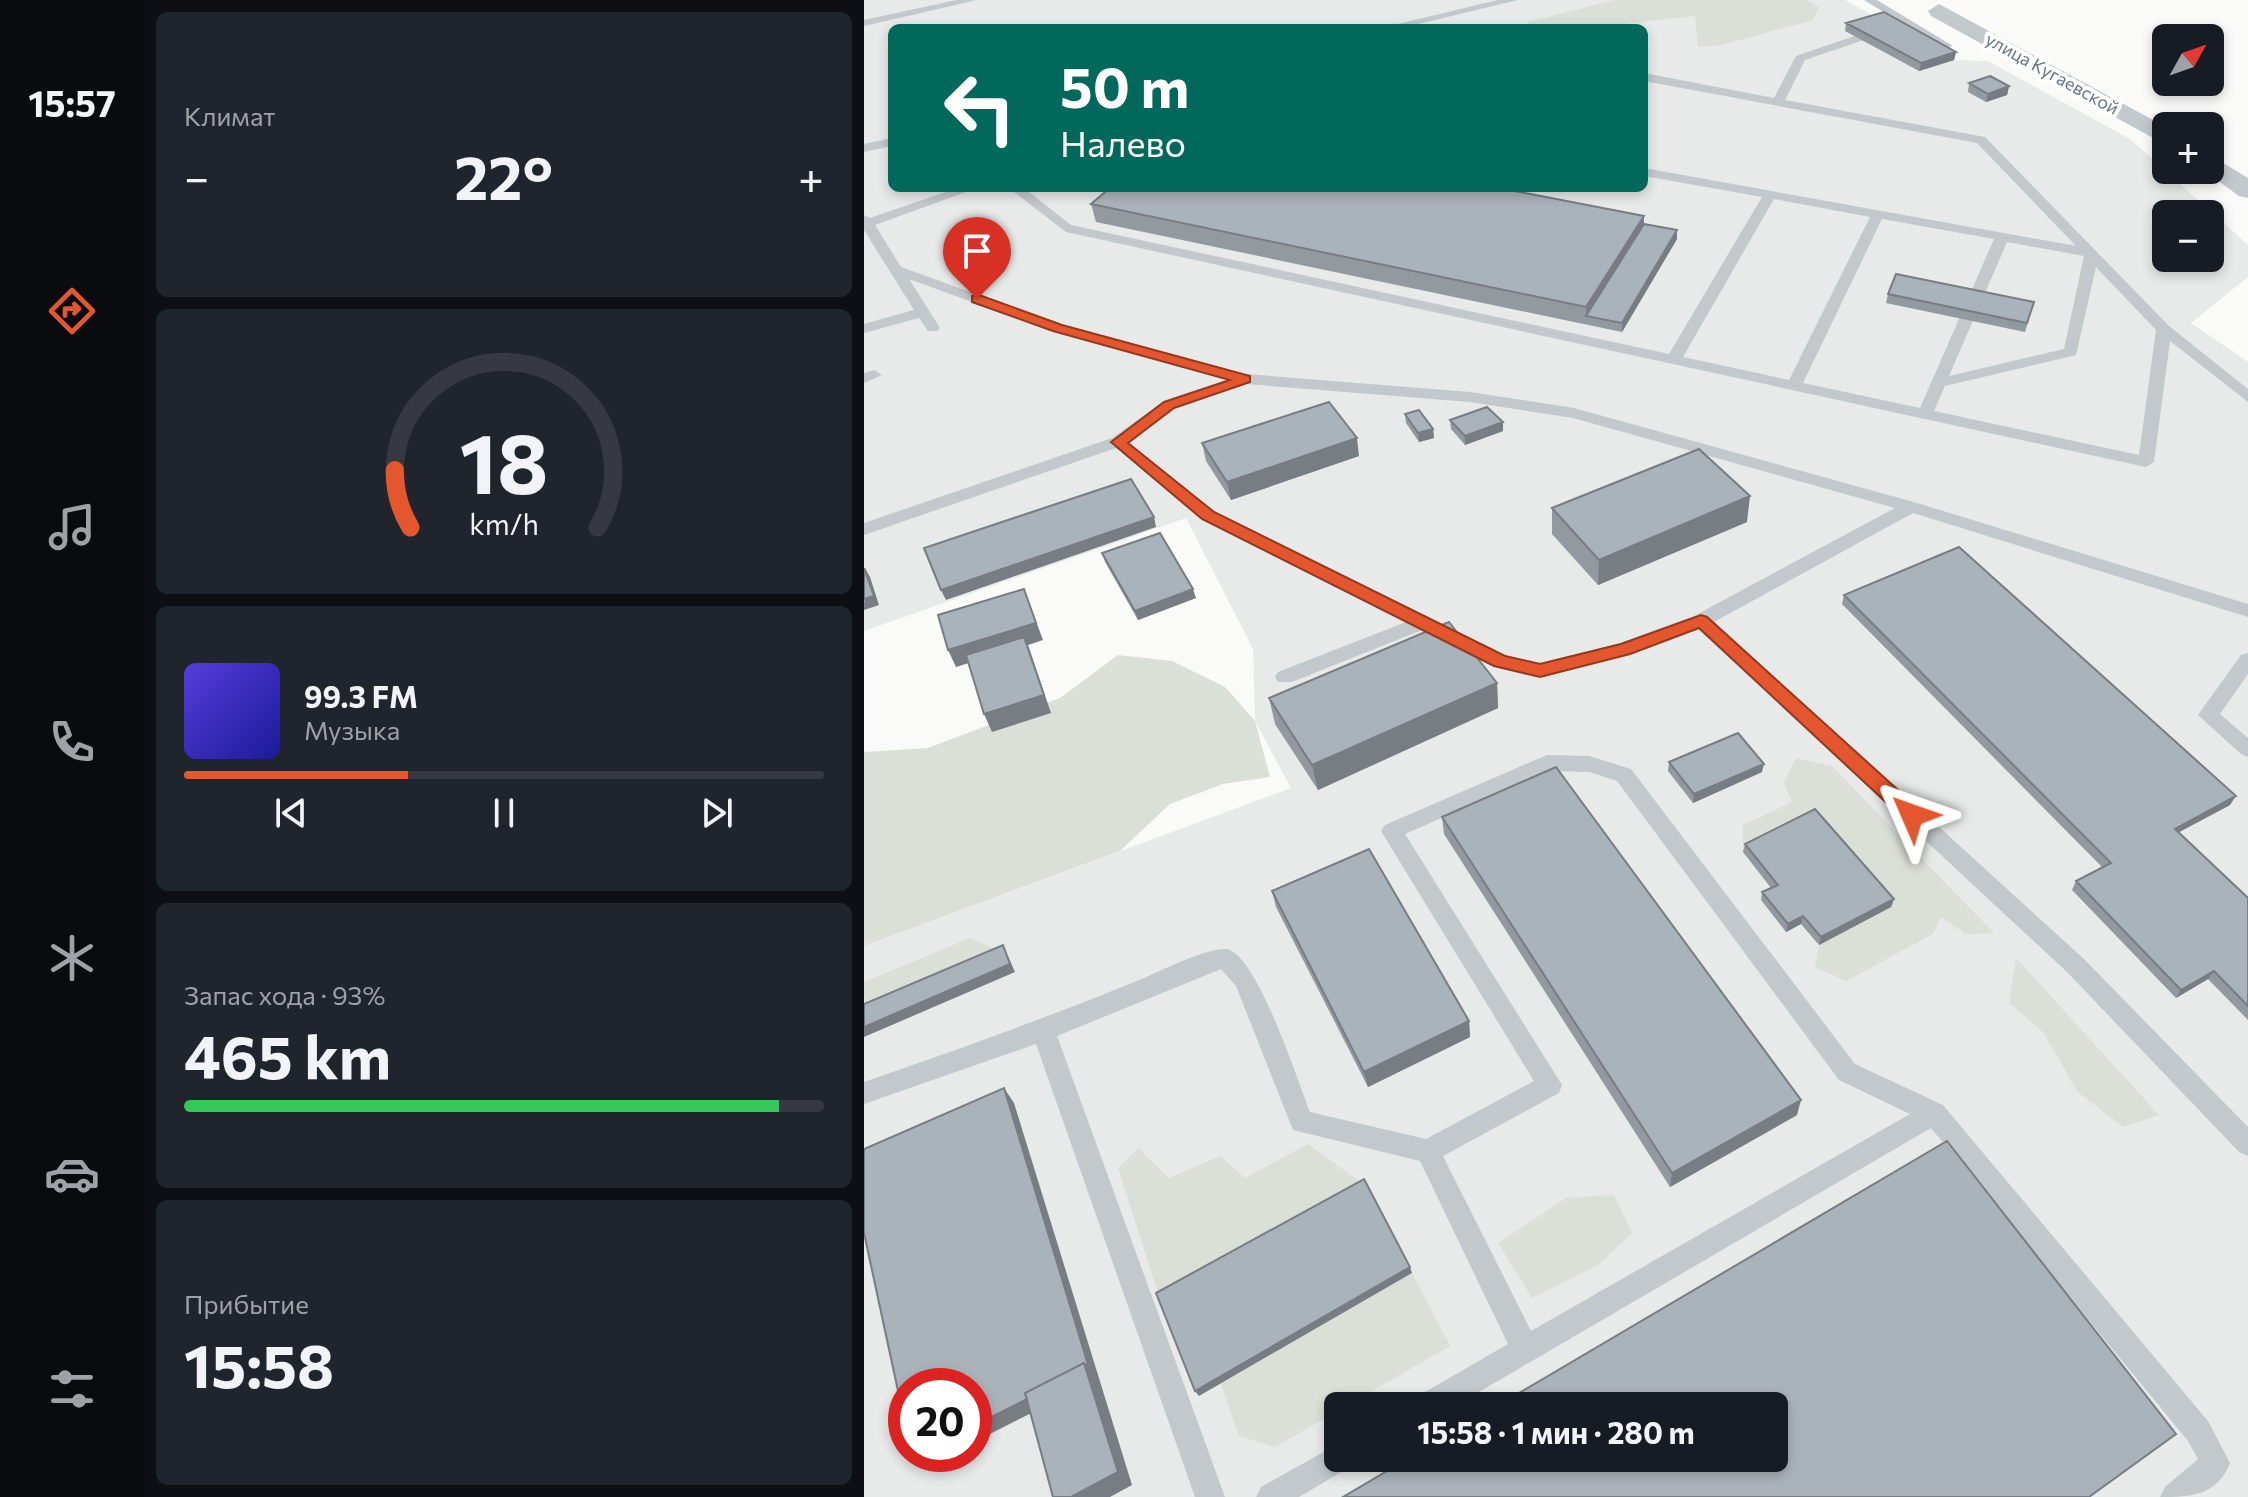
<!DOCTYPE html>
<html lang="ru">
<head>
<meta charset="utf-8">
<style>
  :root { --surface:#171b24; --page:#20242c; --text:#f1f3f6; --muted:#9ea1a6; --line:#363941; --accent:#e4572e }
  body { margin:0; font-family:Commissioner,sans-serif; background:var(--page); color:var(--text); height:100vh; display:flex; flex-direction:column; font-size:30px; white-space:nowrap }
  * { box-sizing:border-box; margin:0 }
  p { font-size:26px; color:var(--muted) }
  .icon { flex:none; width:44px; height:44px; fill:none; stroke:currentColor; stroke-width:2; stroke-linecap:round; stroke-linejoin:round }
  .map { position:relative; flex:1; overflow:hidden }
  .sheet { display:flex; flex-direction:column; gap:12px; padding:12px; background:#0d0f14; width:720px }
  .sheet>* { flex:none }
  .hud { position:absolute; left:24px; top:24px; width:760px; height:168px; border-radius:12px; box-shadow:0 4px 12px #0003; background:#00695c; color:#fff; overflow:hidden }
  .needle { width:52px; rotate:50deg }
  .tools { position:absolute; left:1288px; top:24px; display:grid; gap:16px }
  .tools a { display:grid; place-items:center; width:72px; height:72px; border-radius:12px; background:var(--surface); box-shadow:0 4px 12px #0003; font-size:40px }
  .speed { position:absolute; left:24px; top:1368px; display:flex; gap:16px; font-size:40px; font-weight:700; text-align:center }
  .speed>* { display:grid; place-content:center; width:104px; height:104px; border-radius:50%; background:var(--surface); box-shadow:0 4px 12px #0003; line-height:1 }
  .speed .limit { border:12px solid #d22; background:#fff; color:#111 }
  .pin { position:absolute; display:grid; place-items:center; width:68px; height:68px; color:#fff; margin:-82px -34px; border-radius:50% 50% 50% 0; rotate:-45deg; box-shadow:0 0 8px #0007 }
  .pin .icon { rotate:45deg }
  .me { position:absolute; width:88px; margin:-44px; rotate:313deg; stroke-linejoin:round; filter:drop-shadow(0 0 6px #0008) }
  .turn { display:flex; align-items:center; gap:28px; height:168px; padding:0 40px; font-size:36px }
  .turn .icon { width:104px; height:104px; stroke-width:2.5 }
  .turn b { display:block; font-size:56px; line-height:68px }
  .big { font-size:60px; font-weight:700; line-height:1.1 }
  .sheet .widget { flex:1; display:flex; flex-direction:column; justify-content:center; gap:12px; min-width:0; padding:0 28px; border-radius:12px; background:var(--page) }
  .sheet .dial { align-items:center; gap:0 }
  .dial svg { height:208px; overflow:visible; fill:none; stroke:var(--line); stroke-width:7; stroke-linecap:round; text-anchor:middle }
  .dial text { fill:var(--text); stroke:none }
  .song { display:flex; align-items:center; gap:24px }
  .cover { width:96px; height:96px; border-radius:12px; background:linear-gradient(135deg,hsl(250 70% 55%),hsl(240 70% 35%)) }
  .played { height:8px; border-radius:4px; background:linear-gradient(90deg,var(--accent) 35%,var(--line) 35%) }
  .keys { display:flex; justify-content:space-around; direction:ltr }
  .heat { display:flex; justify-content:space-between; align-items:center; font-size:44px; direction:ltr }
  .charge { height:12px; border-radius:6px; background:linear-gradient(90deg,#34c759 93%,var(--line) 0) }
  .trip { position:absolute; left:460px; top:1392px; width:464px; height:80px; border-radius:12px; background:var(--surface); box-shadow:0 4px 12px #0003; font-weight:700; line-height:80px; text-align:center }
  main { display:flex; flex:1; min-height:0 }
  .tab-bar { display:flex; flex-direction:column; width:144px; justify-content:space-around; align-items:center; background:#090b0e; color:var(--muted) }
  .tab-bar .icon { width:56px; height:56px }
  .tab-bar .current { color:var(--accent) }
  .tab-bar b { font-size:36px; color:var(--text) }
  .map>svg:first-child { display:block }
  .built { fill:#e8e9e9; fill-rule:evenodd }
  .green { fill:#dadfd7 }
  .lines { fill:none; stroke-linecap:round; stroke-linejoin:round }
  .lane { fill:#c3c8cc; fill-rule:evenodd }
  .street { fill:#c3c8cc; fill-rule:evenodd }
  .wall { fill:#929a9f }
  .shaded-wall { fill:#777d82 }
  .building { fill:#aab3b9; stroke:#777d82; stroke-width:2 }
  .route { fill:#e4572e; stroke:#94391e; stroke-width:2 }
  .labels { text-anchor:middle; stroke-width:8; stroke-linejoin:round; paint-order:stroke }
  .far-street-label { font-size:18px; fill:#657683; stroke:#fff }
</style>
</head>
<body>
<main>
<nav class="tab-bar">
<b>15:57</b>
<svg class="icon current" aria-label="directions" viewBox="0 0 24 24"><path d="M12 3l9 9-9 9-9-9zM9 14v-3h6M13 9l2 2-2 2"/></svg>
<svg class="icon" aria-label="music" viewBox="0 0 24 24"><path d="M9 18V5l10-2v13"/><circle cx="6" cy="18" r="3"/><circle cx="16" cy="16" r="3"/></svg>
<svg class="icon" aria-label="phone" viewBox="0 0 24 24"><path d="M5 4h4l2 5-3 2q2 4 5 5l2-3 5 2v4C11 20 4 13 5 4z"/></svg>
<svg class="icon" aria-label="climate" viewBox="0 0 24 24"><path d="M12 3v18M4 7l16 10M4 17L20 7"/></svg>
<svg class="icon" aria-label="car" viewBox="0 0 24 24"><path d="M5 17H2v-5l4-1 3-4h7l3 4 3 1v5h-3M9 17h6M6 11h13"/><circle cx="7" cy="17" r="2"/><circle cx="17" cy="17" r="2"/></svg>
<svg class="icon" aria-label="filters" viewBox="0 0 24 24"><path d="M4 7h16M4 17h16"/><circle cx="9" cy="7" r="2"/><circle cx="15" cy="17" r="2"/></svg>
</nav>
<section class="sheet">
<div class="widget"><p>Климат</p>
<div class="heat"><a>−</a><b class="big">22°</b><a>+</a></div>
</div>
<div class="widget dial"><svg viewBox="0 0 100 80">
<path d="M14 69A42 42 0 1 1 86 69"/>
<path d="M14 69A42 42 0 0 1 8 47" stroke="#e4572e"/>
<text x="50" y="56" font-size="32" font-weight="700">18</text>
<text x="50" y="72" font-size="11">km/h</text>
</svg></div>
<div class="widget">
<div class="song"><i class="cover"></i><div><b>99.3 FM</b><p>Музыка</p></div></div>
<div class="played"></div>
<div class="keys"><svg class="icon" aria-label="previous" viewBox="0 0 24 24"><path d="M18 5L8 12l10 7zM5 5v14"/></svg><svg class="icon" aria-label="pause" viewBox="0 0 24 24"><path d="M8 5v14M16 5v14"/></svg><svg class="icon" aria-label="next" viewBox="0 0 24 24"><path d="M6 5l10 7-10 7zM19 5v14"/></svg></div>
</div>
<div class="widget"><p>Запас хода · 93%</p><b class="big">465 km</b><div class="charge"></div></div>
<div class="widget"><p>Прибытие</p><b class="big">15:58</b></div>
</section>
<div class="map">
<svg width="1384" height="1497" viewBox="0 0 1384 1497">
  <rect width="100%" height="100%" fill="#fafaf8"/>
  <path class="built" d="M0,0H981L1090,60L1124,61L1266,139L1384,245V277L1327,323L1384,362V1497H0V946L427,788L391,721L389,649L322,518L0,631ZM28,28H780V188H28ZM1302,214H1346V258H1302ZM42,1386H110V1454H42ZM474,1406H910V1458H474Z"/>
  <path class="green" d="M750,0H942L955,7L949,20L858,45L834,47L831,16L722,28L663,25L664,22Z
    M254,655L308,661L361,687L391,721L406,777L359,784L306,804L256,851L0,946V752L64,748L196,698Z
    M932,758L968,766L1130,933L1102,934L1077,917L1069,934L982,981L951,967L955,945L1026,908L879,852V825L928,802L920,783Z
    M106,938L143,954L0,1014V982Z
    M1152,958L1295,1115L1259,1127L1214,1092L1179,1032L1145,1003Z
    M444,1144L502,1186L296,1299L254,1168L274,1148L305,1178L356,1156L381,1178Z
    M750,1195L768,1233L734,1265L668,1298L634,1243L702,1198Z
    M548,1273L586,1346L482,1406H474V1411L411,1447L375,1436L357,1384Z"/>
  <g class="lines">
    <path class="lane" d="M93,0H113L0,26V20Z
      M634,0H654L538,28H517Z
      M1000,0H1013L1089,46L1079,48L1041,26L941,60L921,100L1121,137L1305,326L1384,389V402L1306,341L1290,462L1282,467L202,232L145,188H160L207,225L805,354L898,197L780,176V168L1212,246L1113,143L780,81V73L910,98L932,56L1034,21ZM910,199L1006,217L925,380L819,357ZM1018,219L1130,239L1056,408L939,383ZM1143,242L1220,256L1200,349L1085,376ZM1232,267L1292,330L1275,455L1070,411L1081,386L1212,355Z
      M28,138V146L0,152V144Z
      M93,188H113L11,225L37,267L198,325L382,374L606,392L710,408L1053,503L1384,604V617L1049,513L850,622L1220,959L1384,1127V1156L1375,1152L1204,973L834,629L767,654L676,677L629,666L558,630L428,682H414L411,677L414,672L542,622L338,520L252,448L0,535V523L248,438L299,402L365,379L188,331L45,279L76,328L74,331H64L55,318L0,333V324L50,310L0,230V215L6,218ZM382,384L606,402L709,418L1031,508L830,616L756,643L676,663L641,655L350,512L264,442L311,408Z
      M10,370L18,375L0,383V373Z
      M1384,653V674L1356,714L1384,738V757L1377,754L1334,715L1377,655Z
      M683,755L725,756L767,769L991,1064L1079,1105L1344,1421L1366,1463C1353,1496 1327,1497 1296,1497L1301,1487L1334,1459L1324,1441L1067,1128L591,1406H550L554,1396L644,1344L556,1161L429,1130L372,986L357,969L193,1036L361,1497H331L172,1044L0,1104V1082C95,1049 188,1016 280,978C296,971 352,943 366,950C396,964 433,1079 446,1112L562,1139L670,1081L517,831L521,825ZM685,771L725,772L753,781L975,1080L1046,1114L667,1331L579,1156L695,1093L698,1085L541,834Z
      M474,1444V1458H488L484,1468L435,1497H392L397,1487Z"/>
    <path class="street" d="M1075,4L1302,127V145L1067,16L1064,11Z
      M1346,155L1384,178V198L1375,196L1339,170H1346Z"/>
  </g>
  <path class="wall" d="M982,23L1092,52L1090,60L1055,71L981,31Z
    M1105,83L1145,86L1143,95L1122,102L1104,92Z
    M227,204L780,216V224L813,239L758,332L232,222Z
    M1024,294L1170,302L1161,332L1022,303Z
    M541,414L569,429L570,438L555,442L542,423Z
    M586,420L639,422V431L601,445L587,429Z
    M338,443L495,456L367,500L342,461Z
    M688,508L883,522L734,585L688,534Z
    M238,553L332,598L274,620L241,562Z
    M980,595L1366,805L1315,832L1384,898V1020L1344,979L1312,998L1208,890L1212,881L1238,867L978,604Z
    M633,683L634,708L454,790L411,724L405,698Z
    M805,762L898,772L829,803L804,771Z
    M578,817L933,1115L806,1187L580,834Z
    M881,844L1030,899L1027,907L955,945L937,924L922,932L897,900L898,892L907,888L879,852Z
    M408,891L605,1021L606,1037L504,1087L412,907Z"/>
  <path class="shaded-wall" d="M1092,52L1090,60L1055,71L1057,63Z
    M1145,86L1143,95L1122,102L1124,94Z
    M780,216L779,233L722,316V307Z
    M813,230V239L758,332V323Z
    M639,422V431L601,445V436Z
    M569,429L570,438L555,442L554,433Z
    M493,438L495,456L367,500L363,482Z
    M886,496L883,522L734,585L735,560Z
    M290,517L292,527L82,600L77,590Z
    M1,568L6,577L15,605L0,610Z
    M160,589L179,640L164,645L187,713L128,732L120,714L163,645L92,667L84,650Z
    M329,589L332,598L274,620L271,611Z
    M633,683L634,708L454,790L448,765Z
    M900,764L898,772L829,803L830,794Z
    M1372,796L1366,805L1306,837L1311,829Z
    M1030,899L1027,907L955,945L957,937Z
    M939,916L937,924L922,932L924,924Z
    M139,945L151,972L0,1037V1027Z
    M1350,971L1344,979L1312,998L1317,990Z
    M605,1021L606,1037L504,1087L500,1072Z
    M140,1088L150,1103L268,1485L246,1497H207L227,1383L110,1442V1426Z
    M937,1100L933,1115L806,1187L808,1173Z
    M546,1267L548,1273L335,1396L331,1391Z
    M54,1454H87L62,1467L48,1457Z"/>
  <path class="building" d="M1020,12L1092,52L1057,63L982,23Z
    M1126,76L1145,86L1124,94L1105,83Z
    M246,188H635L780,216L722,307L227,204Z
    M780,224L813,230L758,323L722,316Z
    M1032,274L1170,302L1163,323L1024,294Z
    M465,402L493,438L363,482L338,443Z
    M623,407L639,422L601,436L586,420Z
    M555,410L569,429L554,433L541,414Z
    M835,449L886,496L735,560L688,508Z
    M267,479L290,517L77,590L60,548Z
    M296,533L329,589L271,611L238,553Z
    M1095,547L1372,796L1311,829L1384,898V1006L1350,971L1317,990L1212,881L1247,863L980,595Z
    M0,568L10,596L0,599Z
    M160,589L172,623L84,650L74,615Z
    M585,622L633,683L448,765L405,698Z
    M160,637L180,695L120,714L102,655Z
    M874,733L900,764L830,794L805,762Z
    M692,767L937,1100L808,1173L578,817Z
    M951,809L1030,899L957,937L939,916L924,924L898,892L914,885L881,844Z
    M505,849L605,1021L500,1072L408,891Z
    M139,945L146,964L0,1027V1004Z
    M140,1088L225,1368L220,1363L161,1393L163,1399L110,1426V1386H42V1428L0,1233V1149Z
    M1083,1141L1312,1434L1225,1497H479L545,1458H910V1406H633Z
    M500,1179L546,1267L331,1391L292,1293Z
    M220,1363L254,1472L207,1497H189L161,1393Z"/>
  <path class="route" d="M108,296H118L198,325L386,376V382L310,408L264,443L350,512L641,656L676,664L757,644L837,615L843,617L1055,809V820H1041L835,628L766,654L676,677L630,666L338,519L247,442L300,402L366,380L189,331L108,302Z"/>
  <g class="labels">
    <g class="far-street-label">
      <text transform="translate(1188 74) rotate(29)" y="6">улица Кугаевской</text>
    </g>
  </g>
</svg>
<div class="tools">
<a><svg class="needle" viewBox="-14 -14 28 28"><path d="M0-13l5 13h-10z" fill="#e53935"/><path d="M0 13l5-13h-10z" fill="#9ea1a6"/></svg></a>
<a>+</a>
<a>−</a>
</div>
<div class="speed"><div class="limit">20</div></div>
<div class="pin" style="left:113px;top:299px;background:#d93025"><svg class="icon" aria-label="arrive" viewBox="0 0 24 24"><path d="M6 21V4h12l-3 4 3 4H6"/></svg></div>
<svg class="me" style="left:1048px;top:815px" viewBox="-20 -20 40 40"><path d="M0-17L14 15 0 8-14 15z" fill="#e4572e" stroke="#fff" stroke-width="4"/></svg>
<div class="trip">15:58 · 1 мин · 280 m</div>
<div class="hud">
<div class="turn"><svg class="icon" aria-label="left" viewBox="0 0 24 24"><path d="M17 20v-9H6M10 6l-5 5 5 5"/></svg><div><b>50 m</b>Налево</div></div>
</div>
</div>
</main>
</body>
</html>
